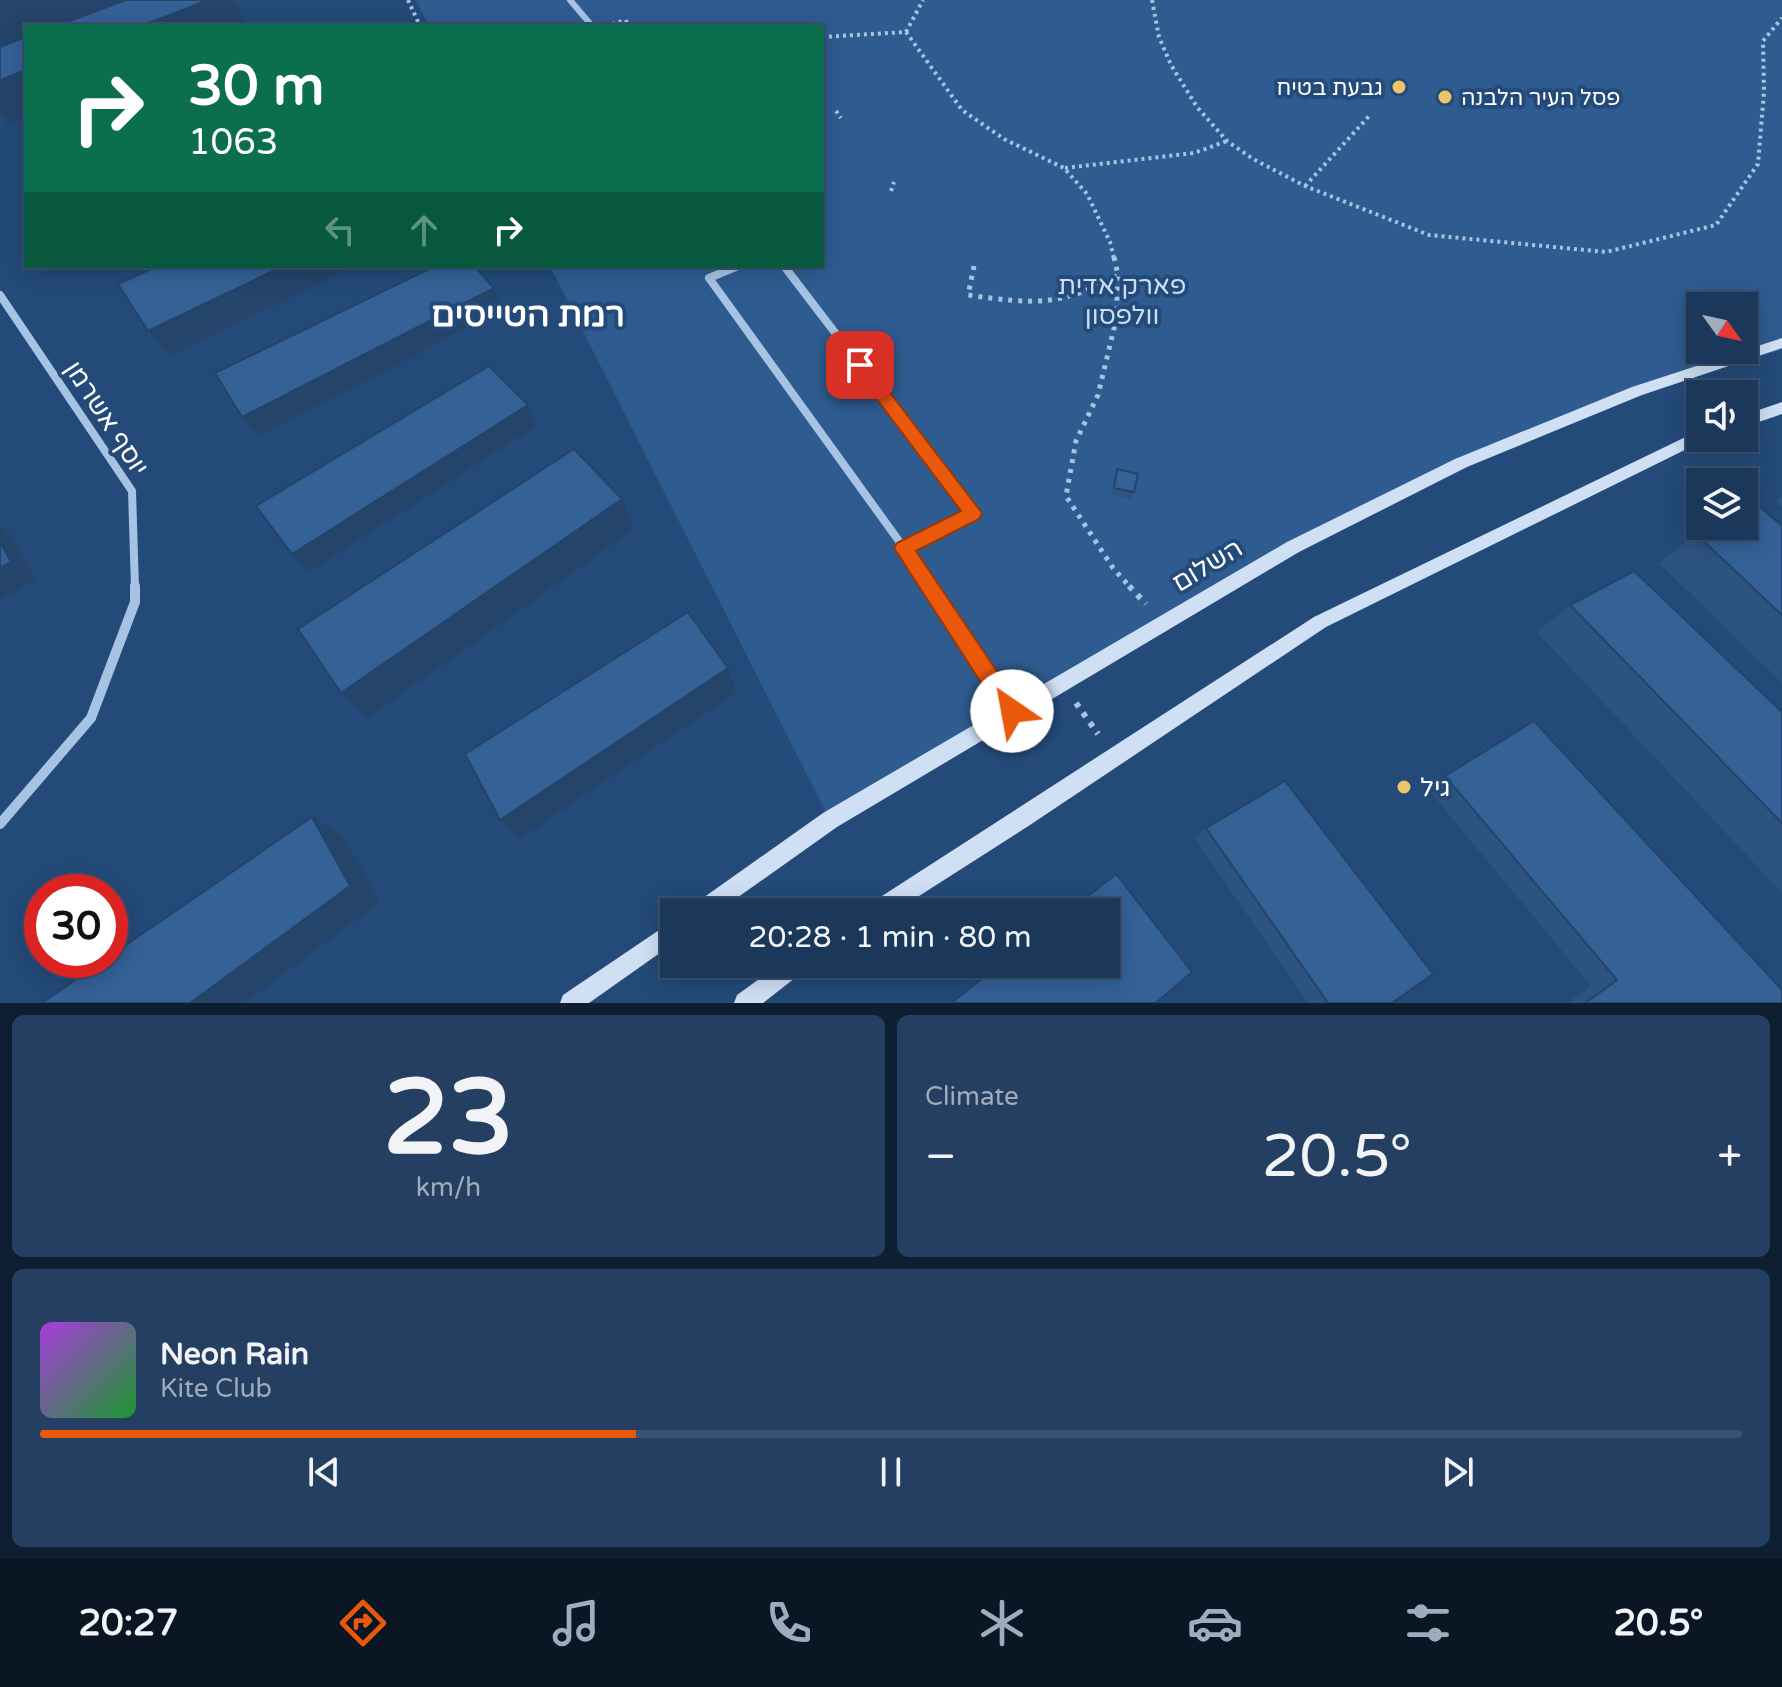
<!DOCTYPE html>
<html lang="en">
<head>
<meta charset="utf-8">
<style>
  :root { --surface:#1b385b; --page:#243f61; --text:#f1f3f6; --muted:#a0acbb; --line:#395271; --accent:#ea580c }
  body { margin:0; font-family:"Varela Round",Heebo,sans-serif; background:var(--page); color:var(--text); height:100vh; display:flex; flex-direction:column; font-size:30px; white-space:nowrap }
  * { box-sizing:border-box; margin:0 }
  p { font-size:26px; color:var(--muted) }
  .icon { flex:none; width:44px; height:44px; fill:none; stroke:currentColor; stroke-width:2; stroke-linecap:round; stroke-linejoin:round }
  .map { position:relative; height:1003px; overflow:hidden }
  .drawer { display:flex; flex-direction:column; gap:12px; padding:12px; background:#0f1f32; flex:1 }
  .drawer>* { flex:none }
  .guide { position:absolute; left:24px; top:24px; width:800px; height:244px; border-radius:0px; box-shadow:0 4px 20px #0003,0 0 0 2px var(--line); background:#0b6e4f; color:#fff; overflow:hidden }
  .needle { width:52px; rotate:123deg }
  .fabs { position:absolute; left:1686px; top:292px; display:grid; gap:16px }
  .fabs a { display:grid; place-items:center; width:72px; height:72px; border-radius:0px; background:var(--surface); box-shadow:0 4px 20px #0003,0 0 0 2px var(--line); font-size:40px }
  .speed { position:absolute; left:24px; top:874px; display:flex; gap:16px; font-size:40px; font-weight:700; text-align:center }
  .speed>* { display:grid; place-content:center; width:104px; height:104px; border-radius:50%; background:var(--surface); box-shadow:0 4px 20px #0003,0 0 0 2px var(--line); line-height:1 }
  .speed .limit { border:12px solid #d22; background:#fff; color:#111 }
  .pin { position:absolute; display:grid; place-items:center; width:68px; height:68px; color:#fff; margin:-34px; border-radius:16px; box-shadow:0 4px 12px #0006 }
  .me { position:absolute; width:88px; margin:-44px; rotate:327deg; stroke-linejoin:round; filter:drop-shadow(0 0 6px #0008) }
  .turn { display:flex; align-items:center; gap:28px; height:168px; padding:0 32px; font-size:36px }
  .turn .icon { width:104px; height:104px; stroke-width:2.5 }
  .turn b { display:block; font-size:56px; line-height:68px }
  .lanes { display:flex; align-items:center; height:76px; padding:0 32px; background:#0003; justify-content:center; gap:40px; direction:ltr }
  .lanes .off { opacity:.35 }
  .big { font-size:60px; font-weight:600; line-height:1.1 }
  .drawer .card { flex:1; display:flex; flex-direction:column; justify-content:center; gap:12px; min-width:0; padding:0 28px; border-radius:12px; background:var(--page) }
  .drawer .dial { align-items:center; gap:0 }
  .dial b { font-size:104px; line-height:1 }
  .song { display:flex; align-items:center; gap:24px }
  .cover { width:96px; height:96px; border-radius:12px; background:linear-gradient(135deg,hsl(280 70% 55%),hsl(130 70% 35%)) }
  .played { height:8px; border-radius:4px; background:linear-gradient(90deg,var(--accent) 35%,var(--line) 35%) }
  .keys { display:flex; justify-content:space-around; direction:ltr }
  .heat { display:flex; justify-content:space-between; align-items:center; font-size:44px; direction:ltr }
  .drawer .tiles { flex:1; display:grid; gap:12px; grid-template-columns:1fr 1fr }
  .card:last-child { grid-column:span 2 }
  .trip { position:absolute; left:660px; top:898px; width:460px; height:80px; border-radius:0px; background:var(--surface); box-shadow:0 4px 20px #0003,0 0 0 2px var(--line); font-weight:600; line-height:80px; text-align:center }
  .tabs { display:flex; height:128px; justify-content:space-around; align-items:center; background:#0b1624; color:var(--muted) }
  .tabs .icon { width:56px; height:56px }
  .tabs .on { color:var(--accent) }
  .tabs b { font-size:36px; color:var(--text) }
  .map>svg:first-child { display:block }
  .green { fill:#2e5c90; fill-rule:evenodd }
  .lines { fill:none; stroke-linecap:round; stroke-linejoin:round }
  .path-far2 { stroke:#a6c3e4; stroke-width:4; stroke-dasharray:3 4; stroke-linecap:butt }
  .path-far1 { stroke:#a6c3e4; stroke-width:5; stroke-dasharray:4 6; stroke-linecap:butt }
  .path { stroke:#a6c3e4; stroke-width:6; stroke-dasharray:5 7; stroke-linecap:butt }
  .minor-far2 { stroke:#a6c3e4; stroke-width:6 }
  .minor-far1 { stroke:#a6c3e4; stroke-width:8 }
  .minor { stroke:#a6c3e4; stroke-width:10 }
  .secondary { fill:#cfdff4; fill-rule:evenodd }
  .wall { fill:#2d5381 }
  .shaded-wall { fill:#244469 }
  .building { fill:#346196; stroke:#244469; stroke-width:2 }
  .route { fill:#ea580c; stroke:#983908; stroke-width:2 }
  .poi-dot { fill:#eec66a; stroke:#244a79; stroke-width:3 }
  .labels { text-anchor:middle; stroke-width:8; stroke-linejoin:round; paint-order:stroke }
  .far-poi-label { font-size:22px; fill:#fff; stroke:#244a79; text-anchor:end }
  .park-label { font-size:26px; fill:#c9ddf3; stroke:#244a79 }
  .street-label { font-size:26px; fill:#fff; stroke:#244a79 }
  .poi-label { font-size:26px; fill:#fff; stroke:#244a79; text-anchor:start }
  .district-label { font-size:34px; font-weight:bold; fill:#fff; stroke:#244a79 }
</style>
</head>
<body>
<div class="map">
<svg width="1782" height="1003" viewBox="0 0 1782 1003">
  <rect width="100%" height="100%" fill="#244a79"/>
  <path class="green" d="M416,0H1782V350L1637,391L1461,463L1257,567L830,820L550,266H822V26H429ZM1700,306H1744V350H1700Z"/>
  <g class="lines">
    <path class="path-far2" d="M408,0L420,26
      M1152,0L1159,37L1171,65L1197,107L1227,141L1253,159L1305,186L1429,235L1606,252L1716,225L1758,164L1764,92L1763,41L1782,18
      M612,24L625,20L630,26
      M906,32L962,110L1004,139L1064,168L1087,194L1110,242L1114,259
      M906,32L923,0
      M822,37L906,32
      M836,111L841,118
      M1065,168L1194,153L1227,141
      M1305,186L1371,114
      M891,191L894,182"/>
    <path class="path-far1" d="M1114,257L1118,275L1116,320L1098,395L1076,441L1066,496L1113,568L1131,588
      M974,266L968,295C1032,304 1059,307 1117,276"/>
    <path class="path" d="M1129,586L1146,604
      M1076,703L1098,734"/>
    <path class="minor-far2" d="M570,0L592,26"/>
    <path class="minor-far1" d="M738,266L709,278L904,548
      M784,266L973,513L904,548L930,588
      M0,295L132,491L135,588"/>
    <path class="minor" d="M929,586L1012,711
      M0,824L91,718L135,602V586"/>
    <path class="secondary" d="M1782,338V348L1642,395L1467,467L1299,552L837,827L717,912H690L693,905L823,813L1287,542L1455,459L1632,387Z
      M1782,402V414L1744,427V415Z
      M1700,430V438H1707L1705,440L1326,627L1030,825L894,912H865L868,905L1314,617Z
      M674,920V943L589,1003H560L563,995Z
      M780,964H808L804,971L763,1003H734L737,995Z"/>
  </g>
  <path class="wall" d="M1117,469L1134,492L1131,499L1112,494Z
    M1782,496V507L1775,501Z
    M1782,526V683L1659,563L1696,534Z
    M1570,605L1782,712V893L1537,632Z
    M1445,776L1782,1003H1568L1591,986L1427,788Z
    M1206,828L1392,1003H1308L1195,839Z"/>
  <path class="shaded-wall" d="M6,0H144L61,26H26V37L0,45V2Z
    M208,0H233L248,26H141Z
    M26,70V116L8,123L0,114V80Z
    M283,266H354L170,356L148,331Z
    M494,288L503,309L259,436L242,417Z
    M528,405L537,425L309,572L292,554Z
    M622,499L634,529L369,717L341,693Z
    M0,526L10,534L36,579L0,600Z
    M728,668L736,692L521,838L500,820Z
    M312,817L343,836L380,902L244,1003H190Z"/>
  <path class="building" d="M126,0H208L141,26H56Z
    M26,37V70L0,80V47Z
    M158,266H283L148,331L118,284Z
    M435,266H474L494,288L242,417L215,373Z
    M489,366L528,405L292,554L256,506Z
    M574,449L622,499L341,693L298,629Z
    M1117,469L1138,474L1134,492L1114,488Z
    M1758,505L1782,526V615L1696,534L1712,526H1744V511Z
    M0,542L11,562L0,568Z
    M1634,571L1782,712V823L1570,605Z
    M688,612L728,668L500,820L465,754Z
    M1534,721L1782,990V1003H1585L1617,980L1445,776Z
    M1285,781L1433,974L1392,1003H1328L1206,828Z
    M312,817L350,886L190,1003H42L104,960H110V956Z
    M1116,874L1192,972L1156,1003H951L1001,964H1106V912H1068Z"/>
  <path class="route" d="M860,359L865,360L982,513L979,519L916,551L1019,704L1022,711L1019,718L1012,721L1004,718L894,548L897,543L961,511L854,369L851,365L854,360Z"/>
  <g class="poi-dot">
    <circle cx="1399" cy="87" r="8"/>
    <circle cx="1445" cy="97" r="8"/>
    <circle cx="1404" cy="787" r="8"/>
  </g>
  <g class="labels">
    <g class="far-poi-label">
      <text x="1383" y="95">גבעת בטיח</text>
      <text x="1461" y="105" text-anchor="start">פסל העיר הלבנה</text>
    </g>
    <g class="park-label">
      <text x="1122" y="294">פארק אדית<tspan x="1122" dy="30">וולפסון</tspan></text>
    </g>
    <g class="street-label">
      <text transform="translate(107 418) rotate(57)" y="9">יוסף אשרמן</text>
      <text transform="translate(1207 565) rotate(-31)" y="9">השלום</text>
    </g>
    <g class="poi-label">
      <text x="1420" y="796">גיל</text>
    </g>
    <g class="district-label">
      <text x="528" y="326">רמת הטייסים</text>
    </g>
  </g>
</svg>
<div class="fabs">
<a><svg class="needle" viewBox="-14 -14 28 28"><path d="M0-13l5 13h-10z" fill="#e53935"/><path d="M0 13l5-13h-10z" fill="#a0acbb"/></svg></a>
<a><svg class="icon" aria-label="sound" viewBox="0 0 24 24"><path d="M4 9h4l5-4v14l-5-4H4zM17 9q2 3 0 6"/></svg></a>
<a><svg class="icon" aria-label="layers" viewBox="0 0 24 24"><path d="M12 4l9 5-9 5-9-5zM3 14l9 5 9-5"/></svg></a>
</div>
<div class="speed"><div class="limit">30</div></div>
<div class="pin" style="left:860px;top:365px;background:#d93025"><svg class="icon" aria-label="arrive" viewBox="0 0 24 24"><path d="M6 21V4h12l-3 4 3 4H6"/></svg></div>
<svg class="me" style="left:1012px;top:711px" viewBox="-20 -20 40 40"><circle r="19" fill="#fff"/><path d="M0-13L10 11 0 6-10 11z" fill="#ea580c"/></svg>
<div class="trip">20:28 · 1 min · 80 m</div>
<div class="guide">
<div class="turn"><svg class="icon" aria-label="right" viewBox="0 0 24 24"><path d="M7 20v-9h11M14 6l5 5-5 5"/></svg><div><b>30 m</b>1063</div></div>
<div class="lanes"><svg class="icon off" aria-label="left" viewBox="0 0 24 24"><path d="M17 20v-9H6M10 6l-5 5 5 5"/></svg><svg class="icon off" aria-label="ahead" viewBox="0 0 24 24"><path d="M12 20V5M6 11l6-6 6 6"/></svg><svg class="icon" aria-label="right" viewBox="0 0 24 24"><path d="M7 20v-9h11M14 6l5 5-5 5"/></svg></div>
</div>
</div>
<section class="drawer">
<div class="tiles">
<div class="card dial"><b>23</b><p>km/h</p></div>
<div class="card"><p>Climate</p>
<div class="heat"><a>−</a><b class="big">20.5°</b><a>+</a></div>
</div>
<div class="card">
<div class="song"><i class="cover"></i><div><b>Neon Rain</b><p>Kite Club</p></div></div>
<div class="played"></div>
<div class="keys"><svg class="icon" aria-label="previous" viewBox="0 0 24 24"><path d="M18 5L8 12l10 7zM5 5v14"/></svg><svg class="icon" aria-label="pause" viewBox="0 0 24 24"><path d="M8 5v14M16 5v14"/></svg><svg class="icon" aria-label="next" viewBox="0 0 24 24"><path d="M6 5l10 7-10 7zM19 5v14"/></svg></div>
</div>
</div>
</section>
<nav class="tabs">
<b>20:27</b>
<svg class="icon on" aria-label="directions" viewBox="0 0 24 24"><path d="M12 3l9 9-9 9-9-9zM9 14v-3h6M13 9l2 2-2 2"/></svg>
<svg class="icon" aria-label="music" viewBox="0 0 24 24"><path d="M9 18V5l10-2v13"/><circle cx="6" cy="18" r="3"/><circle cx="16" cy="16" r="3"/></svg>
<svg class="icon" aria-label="phone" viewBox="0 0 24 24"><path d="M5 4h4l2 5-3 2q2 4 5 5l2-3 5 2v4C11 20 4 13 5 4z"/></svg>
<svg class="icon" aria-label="climate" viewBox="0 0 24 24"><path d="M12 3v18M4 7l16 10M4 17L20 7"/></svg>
<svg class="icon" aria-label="car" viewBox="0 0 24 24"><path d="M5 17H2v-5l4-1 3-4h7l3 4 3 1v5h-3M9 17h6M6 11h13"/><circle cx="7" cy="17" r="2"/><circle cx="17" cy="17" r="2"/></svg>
<svg class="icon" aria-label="filters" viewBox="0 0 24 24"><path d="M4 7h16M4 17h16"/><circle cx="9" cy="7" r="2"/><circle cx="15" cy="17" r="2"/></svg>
<b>20.5°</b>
</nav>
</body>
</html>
